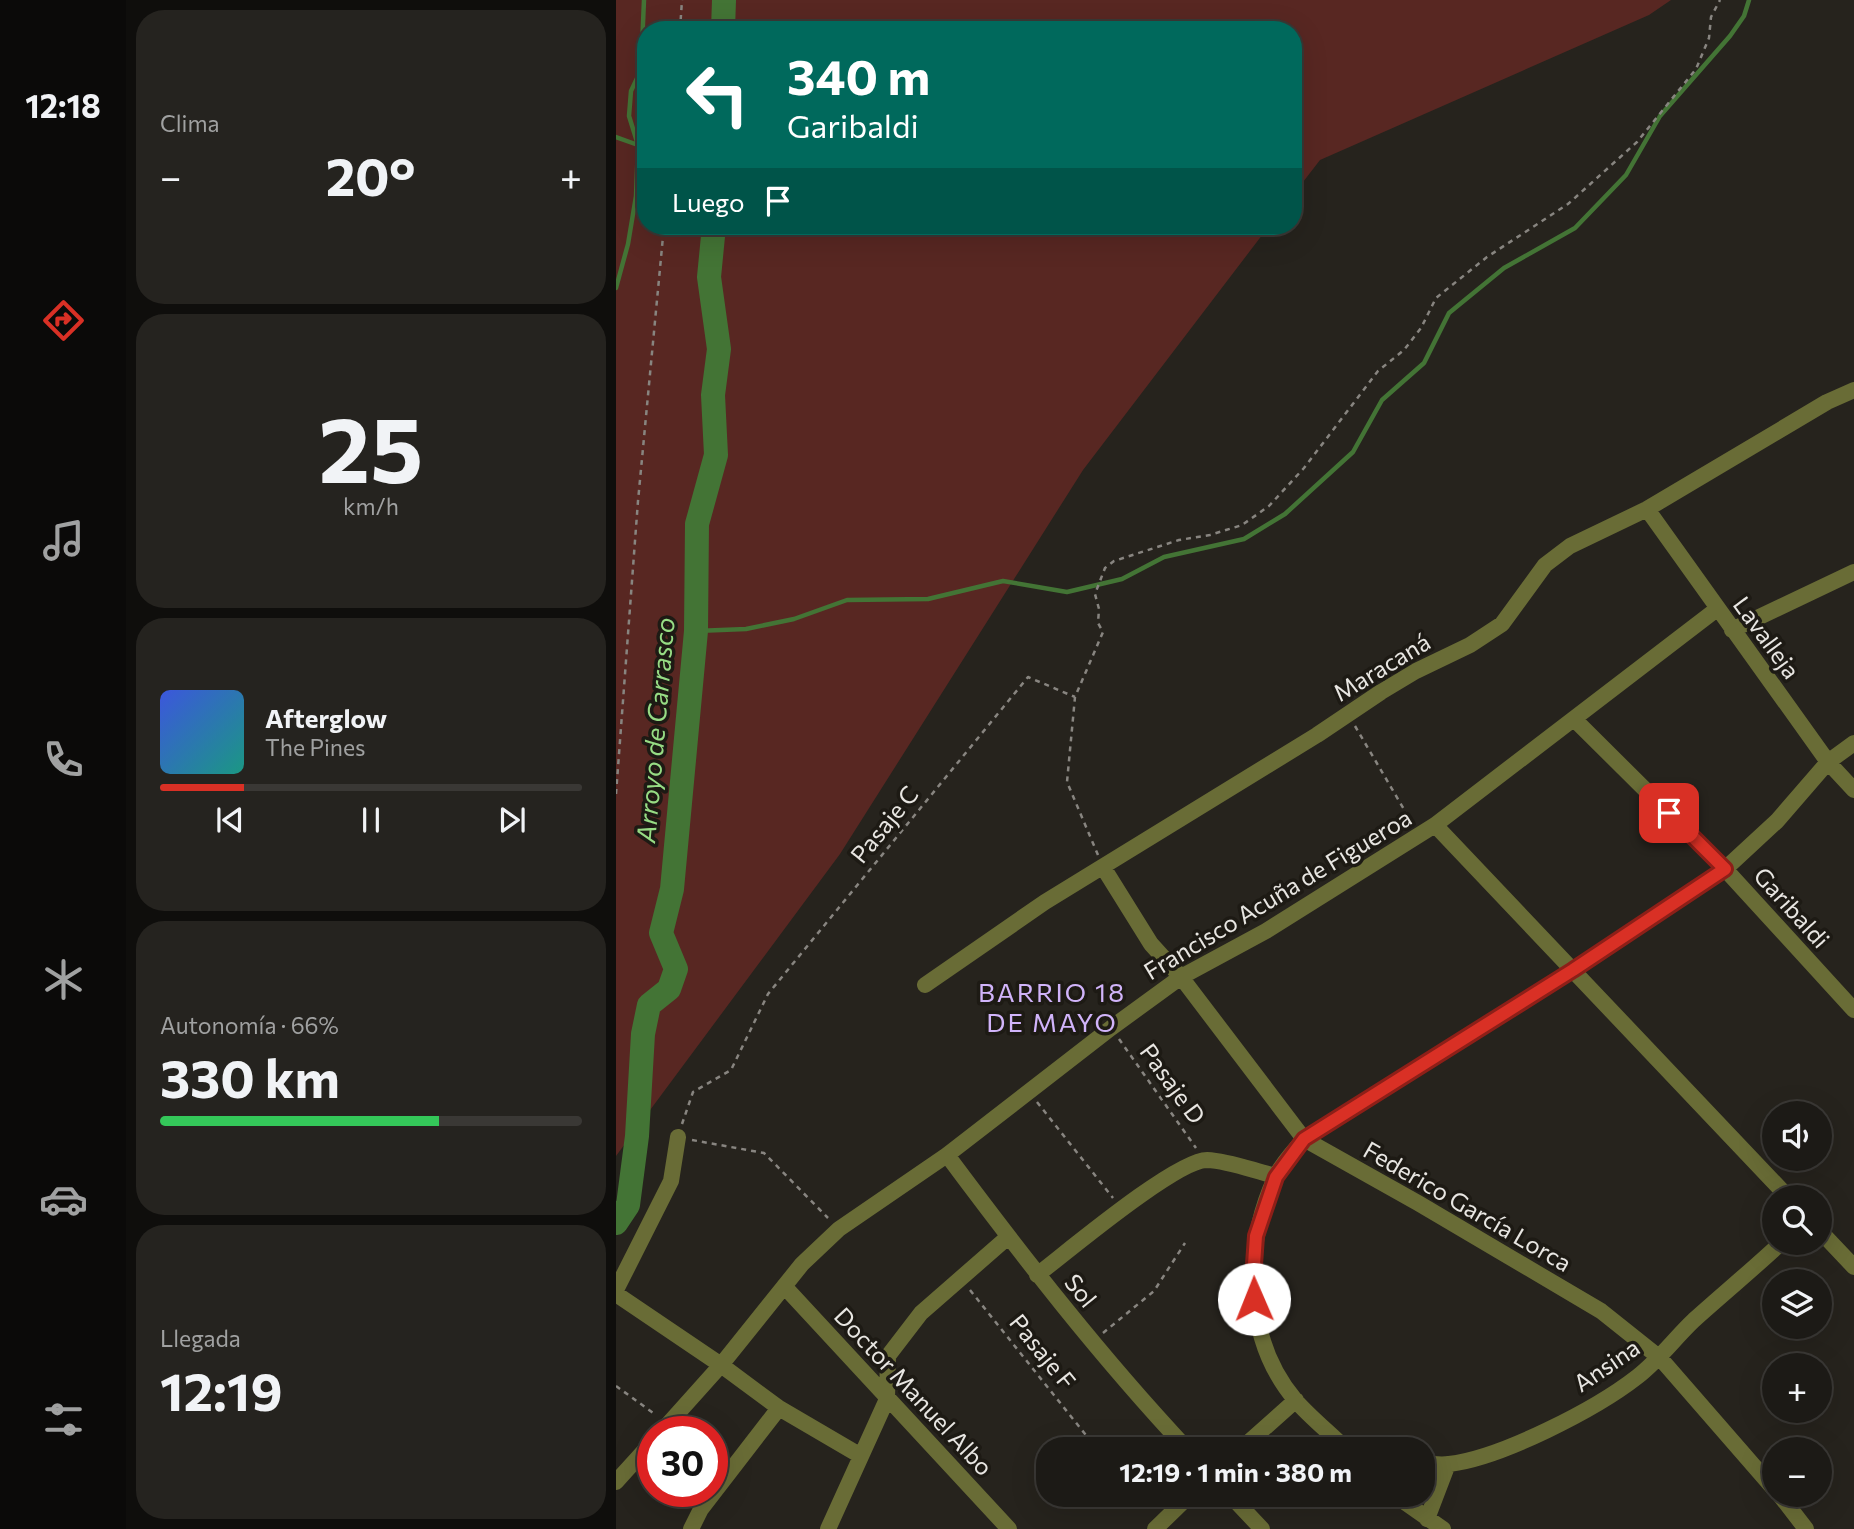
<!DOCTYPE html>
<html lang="es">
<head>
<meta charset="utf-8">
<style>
  :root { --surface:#1c1a16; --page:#25231f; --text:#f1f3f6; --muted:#a0a1a1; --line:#3a3835; --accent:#d93025 }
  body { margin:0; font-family:Commissioner,sans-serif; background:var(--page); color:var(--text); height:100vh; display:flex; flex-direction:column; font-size:26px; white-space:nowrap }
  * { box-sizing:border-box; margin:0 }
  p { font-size:23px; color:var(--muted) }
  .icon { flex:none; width:38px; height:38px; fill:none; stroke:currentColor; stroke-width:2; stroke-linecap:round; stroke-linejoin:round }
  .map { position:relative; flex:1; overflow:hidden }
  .sheet { display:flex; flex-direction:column; gap:10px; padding:10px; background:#0f0e0c; width:490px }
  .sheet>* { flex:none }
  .banner { position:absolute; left:21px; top:21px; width:665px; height:214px; border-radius:28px; box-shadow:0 7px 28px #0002,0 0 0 2px var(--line); background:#00695c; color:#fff; overflow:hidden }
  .fabs { position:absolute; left:1146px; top:1101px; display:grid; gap:14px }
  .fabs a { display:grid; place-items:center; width:70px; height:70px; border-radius:50%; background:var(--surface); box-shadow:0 7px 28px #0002,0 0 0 2px var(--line); font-size:35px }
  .speed { position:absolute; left:21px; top:1416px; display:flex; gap:14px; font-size:35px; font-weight:700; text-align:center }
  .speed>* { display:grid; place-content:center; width:91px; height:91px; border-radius:50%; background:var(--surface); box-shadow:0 7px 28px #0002,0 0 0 2px var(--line); line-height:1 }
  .speed .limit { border:10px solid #d22; background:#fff; color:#111 }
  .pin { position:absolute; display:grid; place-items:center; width:60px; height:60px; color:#fff; margin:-30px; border-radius:14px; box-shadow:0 4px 10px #0006 }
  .me { position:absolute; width:77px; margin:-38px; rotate:359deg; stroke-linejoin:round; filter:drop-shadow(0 0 5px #0008) }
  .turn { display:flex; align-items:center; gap:24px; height:147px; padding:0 35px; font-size:32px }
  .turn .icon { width:91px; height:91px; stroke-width:2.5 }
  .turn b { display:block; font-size:49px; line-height:60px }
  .then { display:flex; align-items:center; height:66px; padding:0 35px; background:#0003; gap:14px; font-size:26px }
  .big { font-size:52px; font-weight:700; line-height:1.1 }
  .sheet .widget { flex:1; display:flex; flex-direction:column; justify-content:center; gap:10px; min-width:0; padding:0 24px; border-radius:28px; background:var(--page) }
  .sheet .dial { align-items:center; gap:0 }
  .dial b { font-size:91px; line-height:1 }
  .song { display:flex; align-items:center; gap:21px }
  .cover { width:84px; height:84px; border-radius:10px; background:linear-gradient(135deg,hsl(230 70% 55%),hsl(170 70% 35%)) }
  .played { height:7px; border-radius:4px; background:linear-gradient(90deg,var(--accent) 20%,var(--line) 20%) }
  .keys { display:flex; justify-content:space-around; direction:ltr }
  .heat { display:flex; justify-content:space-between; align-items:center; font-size:38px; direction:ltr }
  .charge { height:10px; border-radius:5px; background:linear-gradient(90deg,#34c759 66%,var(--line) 0) }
  .trip { position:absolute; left:420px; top:1437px; width:399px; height:70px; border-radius:28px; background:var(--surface); box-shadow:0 7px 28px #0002,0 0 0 2px var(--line); font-weight:700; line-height:70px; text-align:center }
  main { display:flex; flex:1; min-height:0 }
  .tab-bar { display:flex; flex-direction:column; width:126px; justify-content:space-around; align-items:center; background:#0b0a09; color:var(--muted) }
  .tab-bar .icon { width:49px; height:49px }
  .tab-bar .active { color:var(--accent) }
  .tab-bar b { font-size:32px; color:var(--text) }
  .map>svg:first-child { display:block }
  .green { fill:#582722 }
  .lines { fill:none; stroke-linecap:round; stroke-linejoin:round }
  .stream { stroke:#437435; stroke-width:4.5 }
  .river { stroke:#437435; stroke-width:24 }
  .path { stroke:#888580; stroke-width:2.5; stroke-dasharray:5 5; stroke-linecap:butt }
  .street { stroke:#696c36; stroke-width:16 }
  .route-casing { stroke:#8d1f18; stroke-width:18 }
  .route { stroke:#d93025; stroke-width:12 }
  .labels { text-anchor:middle; stroke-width:7; stroke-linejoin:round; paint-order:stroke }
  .street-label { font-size:24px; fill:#e8e6e2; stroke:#1d1a14 }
  .water-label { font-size:26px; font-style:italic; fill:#97dc84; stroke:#1d1a14 }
  .neighbourhood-label { font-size:26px; letter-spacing:2px; fill:#d1b4fa; stroke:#1d1a14 }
</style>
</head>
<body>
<main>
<nav class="tab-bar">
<b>12:18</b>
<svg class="icon active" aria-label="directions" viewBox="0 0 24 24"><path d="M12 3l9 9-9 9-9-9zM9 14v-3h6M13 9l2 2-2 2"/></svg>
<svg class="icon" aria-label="music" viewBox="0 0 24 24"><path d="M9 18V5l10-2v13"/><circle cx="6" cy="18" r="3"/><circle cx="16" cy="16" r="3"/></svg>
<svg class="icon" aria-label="phone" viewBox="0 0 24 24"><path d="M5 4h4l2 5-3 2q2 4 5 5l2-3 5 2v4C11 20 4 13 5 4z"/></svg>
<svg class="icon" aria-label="climate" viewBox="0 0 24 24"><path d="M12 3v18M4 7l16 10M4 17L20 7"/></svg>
<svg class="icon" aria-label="car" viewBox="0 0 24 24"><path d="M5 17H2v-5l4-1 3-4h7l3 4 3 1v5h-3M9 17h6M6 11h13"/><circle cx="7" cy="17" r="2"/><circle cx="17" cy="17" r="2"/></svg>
<svg class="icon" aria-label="filters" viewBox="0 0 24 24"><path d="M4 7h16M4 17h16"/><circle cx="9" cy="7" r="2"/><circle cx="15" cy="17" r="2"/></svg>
</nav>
<section class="sheet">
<div class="widget"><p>Clima</p>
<div class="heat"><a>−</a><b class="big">20°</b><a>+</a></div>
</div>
<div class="widget dial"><b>25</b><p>km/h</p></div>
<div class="widget">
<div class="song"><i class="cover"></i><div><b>Afterglow</b><p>The Pines</p></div></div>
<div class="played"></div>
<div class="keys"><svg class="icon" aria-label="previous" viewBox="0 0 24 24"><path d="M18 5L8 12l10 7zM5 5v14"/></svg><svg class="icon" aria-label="pause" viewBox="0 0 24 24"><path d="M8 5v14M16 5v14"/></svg><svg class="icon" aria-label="next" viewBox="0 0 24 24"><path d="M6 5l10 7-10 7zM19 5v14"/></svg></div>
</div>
<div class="widget"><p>Autonomía · 66%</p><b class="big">330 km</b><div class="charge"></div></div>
<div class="widget"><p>Llegada</p><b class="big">12:19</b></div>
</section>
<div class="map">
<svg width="1238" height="1529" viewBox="0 0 1238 1529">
  <rect width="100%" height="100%" fill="#26231d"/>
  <path class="green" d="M0,0H1055L1033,15L704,160L677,195V30H30V226H653L467,470L224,854L0,1156Z"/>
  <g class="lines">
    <path class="stream" d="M0,137L22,145
      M0,288L12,244L20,196L22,145L13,116L15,91L25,70L28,0
      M80,631L130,629L178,619L231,600L312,599L387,581L451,592L506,579L548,557L628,539L669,514L737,452L766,400L808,363L833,313L888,268L959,228L1010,175L1044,116L1114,36L1128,16L1133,0"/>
    <path class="river" d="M107,30L108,0
      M0,1223L12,1205L21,1136L27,1034L33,1005L53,989L60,969L45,933L56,889L80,631L81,524L100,455L97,395L103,349L93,277L98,226"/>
    <path class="path" d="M64,30L66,0
      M739,726L796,823
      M0,794L22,501L48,226
      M482,855L451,782L459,697L487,632L482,623L483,609L479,594L489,568L498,561L563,540L594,535L626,525L653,506L688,468L762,371L788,350L805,328L820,298L871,257L952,204L1021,142L1080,69L1093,38L1095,17L1104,0
      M503,1039L580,1148
      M421,1102L497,1198
      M66,1124L77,1092L115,1070L152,994L412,677L459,697
      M76,1140L148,1153L212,1218
      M354,1290L481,1449
      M487,1333L538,1291L569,1243
      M0,1386L40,1415"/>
    <path class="street" d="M1031,509L1212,762L1238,790
      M1116,630L1238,572
      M958,719L1109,869L1238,1010
      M819,825L1172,1197
      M487,867L535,944L565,977L688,1139L802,1203L985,1311L1044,1358L1158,1489
      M309,985L429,902L701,735L765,692L800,671L854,645L886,624L929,565L954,546L1031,509L1211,402L1238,390
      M331,1155C407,1257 484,1356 571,1449
      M1204,1231L1238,1267
      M421,1275C450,1253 560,1160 591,1160C614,1161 638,1171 660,1176
      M168,1286L393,1529
      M0,1290L55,1181L62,1137
      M0,1294L105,1365L163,1408L245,1456
      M45,1432L105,1365L186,1264L223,1229L331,1155L495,1028L565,977L650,931L819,825L1101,609
      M625,1449L680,1400
      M730,1449C714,1433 695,1418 680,1401C628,1340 627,1248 659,1178C665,1164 678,1151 688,1139L957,970L1109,869L1161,821L1212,762L1238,743
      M807,1463C815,1464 825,1465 833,1464C885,1458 980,1409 1021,1377C1043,1360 1058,1339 1078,1320C1107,1294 1137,1269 1166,1242
      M0,1482L37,1441
      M613,1494L646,1529
      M777,1494L827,1529
      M1163,1494L1190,1529
      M811,1519L832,1464
      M75,1529L85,1509L163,1408
      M212,1529L271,1399L272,1356L305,1313L392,1237
      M539,1529L575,1494"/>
  </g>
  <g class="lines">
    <defs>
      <path id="route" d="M638,1299L637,1279L640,1236L660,1177L688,1139L957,970L1109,869L1053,813"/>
    </defs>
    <use href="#route" class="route-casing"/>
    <use href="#route" class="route"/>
  </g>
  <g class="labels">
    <g class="street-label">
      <text transform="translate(1150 638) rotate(54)" y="8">Lavalleja</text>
      <text transform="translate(766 668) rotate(-31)" y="8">Maracaná</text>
      <text transform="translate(269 825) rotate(-51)" y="8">Pasaje C</text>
      <text transform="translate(662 895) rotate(-31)" y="8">Francisco Acuña de Figueroa</text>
      <text transform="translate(1175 908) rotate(48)" y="8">Garibaldi</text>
      <text transform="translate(556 1084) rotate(54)" y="8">Pasaje D</text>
      <text transform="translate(851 1207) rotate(30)" y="8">Federico García Lorca</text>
      <text transform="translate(464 1291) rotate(51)" y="8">Sol</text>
      <text transform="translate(426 1352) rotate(51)" y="8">Pasaje F</text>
      <text transform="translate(991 1366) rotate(-34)" y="8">Ansina</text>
      <text transform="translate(297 1392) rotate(47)" y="8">Doctor Manuel Albo</text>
    </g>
    <g class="water-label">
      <text transform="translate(40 730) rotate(-85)" y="9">Arroyo de Carrasco</text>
    </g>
    <g class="neighbourhood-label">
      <text x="436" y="1002">BARRIO 18<tspan x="436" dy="30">DE MAYO</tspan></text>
    </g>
  </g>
</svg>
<div class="fabs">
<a><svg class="icon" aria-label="sound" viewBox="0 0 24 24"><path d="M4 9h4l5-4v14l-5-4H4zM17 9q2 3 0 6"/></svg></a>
<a><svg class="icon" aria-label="search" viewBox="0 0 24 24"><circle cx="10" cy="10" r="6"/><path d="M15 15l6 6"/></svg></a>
<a><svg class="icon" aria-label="layers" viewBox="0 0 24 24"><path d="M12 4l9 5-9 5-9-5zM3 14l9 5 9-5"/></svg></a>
<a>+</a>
<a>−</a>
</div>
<div class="speed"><div class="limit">30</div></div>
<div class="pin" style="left:1053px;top:813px;background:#d93025"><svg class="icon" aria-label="arrive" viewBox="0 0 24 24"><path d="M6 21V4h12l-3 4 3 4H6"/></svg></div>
<svg class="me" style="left:638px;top:1299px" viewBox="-20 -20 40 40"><circle r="19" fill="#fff"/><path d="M0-13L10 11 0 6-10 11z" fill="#d93025"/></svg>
<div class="trip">12:19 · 1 min · 380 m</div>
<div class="banner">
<div class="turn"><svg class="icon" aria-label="left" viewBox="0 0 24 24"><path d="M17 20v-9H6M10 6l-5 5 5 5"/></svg><div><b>340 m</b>Garibaldi</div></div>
<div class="then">Luego<svg class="icon" aria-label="arrive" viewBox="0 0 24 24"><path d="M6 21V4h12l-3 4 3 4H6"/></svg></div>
</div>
</div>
</main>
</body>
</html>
